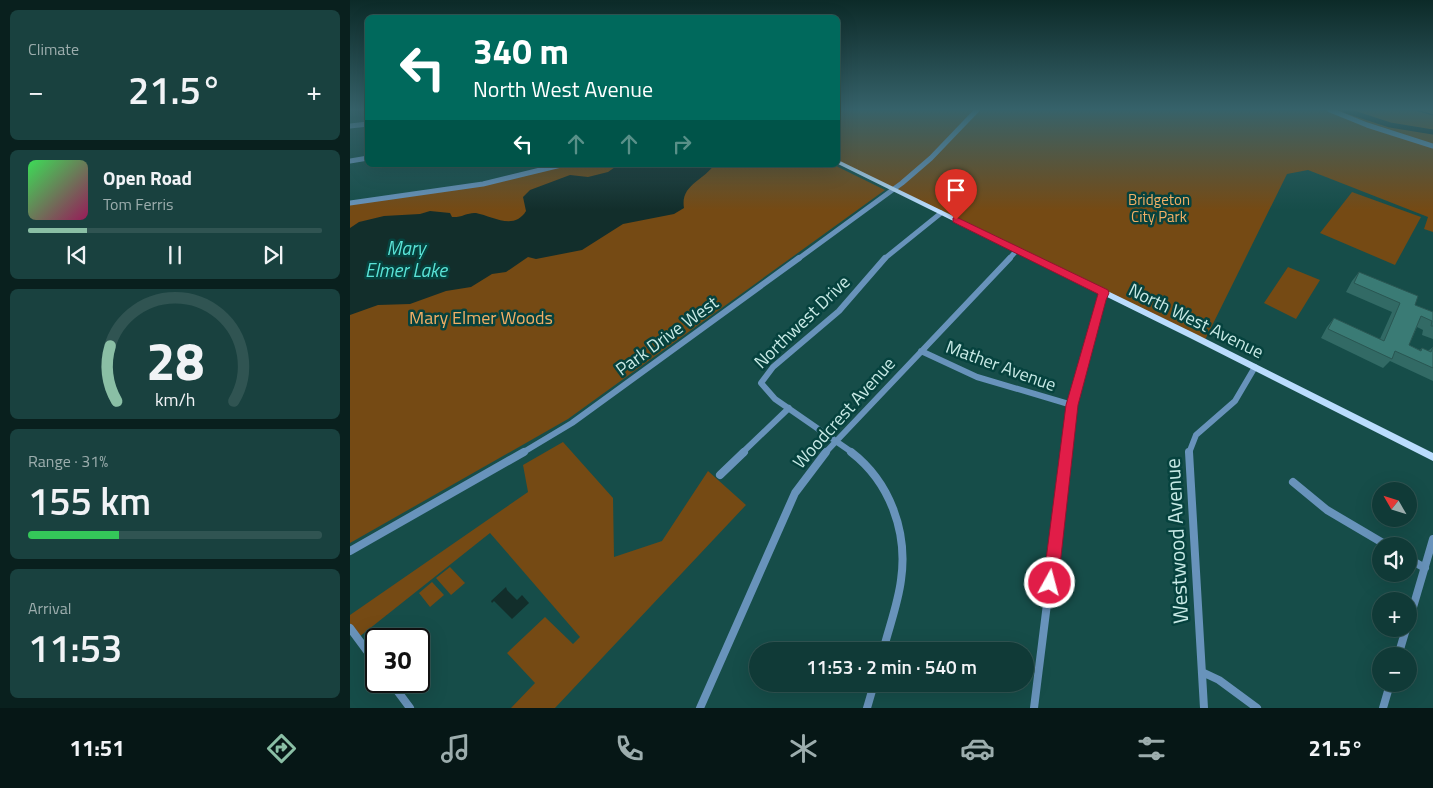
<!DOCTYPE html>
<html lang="en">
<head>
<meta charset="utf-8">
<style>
  :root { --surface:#103a37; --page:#19413f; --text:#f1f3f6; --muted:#9cadad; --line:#305452; --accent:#8abfa5 }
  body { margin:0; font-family:"Titillium Web",sans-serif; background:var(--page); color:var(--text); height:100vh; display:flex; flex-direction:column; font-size:19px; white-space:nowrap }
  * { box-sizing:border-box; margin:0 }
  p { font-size:16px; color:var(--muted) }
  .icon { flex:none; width:28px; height:28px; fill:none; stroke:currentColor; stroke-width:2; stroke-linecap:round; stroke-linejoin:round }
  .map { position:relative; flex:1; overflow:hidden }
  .details { display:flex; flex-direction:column; gap:10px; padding:10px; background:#09201e; width:350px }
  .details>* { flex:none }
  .guide { position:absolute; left:15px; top:15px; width:475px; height:152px; border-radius:8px; box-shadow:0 5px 20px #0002,0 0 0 1px var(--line); background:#00695c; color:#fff; overflow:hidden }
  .needle { width:32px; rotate:309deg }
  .buttons { position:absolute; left:1022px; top:482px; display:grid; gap:10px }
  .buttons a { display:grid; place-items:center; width:45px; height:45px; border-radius:50%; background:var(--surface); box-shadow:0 5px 20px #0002,0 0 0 1px var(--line); font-size:25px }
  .speed { position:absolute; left:15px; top:628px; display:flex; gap:10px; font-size:25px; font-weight:700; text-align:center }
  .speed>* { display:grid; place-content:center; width:65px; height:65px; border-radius:50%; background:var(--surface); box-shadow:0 5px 20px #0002,0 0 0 1px var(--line); line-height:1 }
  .speed .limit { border:2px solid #111; border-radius:8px; background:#fff; color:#111 }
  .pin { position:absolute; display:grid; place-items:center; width:42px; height:42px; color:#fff; margin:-51px -21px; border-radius:50% 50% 50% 0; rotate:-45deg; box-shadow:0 0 5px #0007 }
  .pin .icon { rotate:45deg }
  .me { position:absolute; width:55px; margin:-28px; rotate:7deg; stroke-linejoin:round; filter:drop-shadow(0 0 4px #0008) }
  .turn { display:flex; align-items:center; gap:18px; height:105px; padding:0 25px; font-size:22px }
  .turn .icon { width:65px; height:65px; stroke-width:2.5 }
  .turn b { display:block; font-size:35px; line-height:42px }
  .lanes { display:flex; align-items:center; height:48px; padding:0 25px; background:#0003; justify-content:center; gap:25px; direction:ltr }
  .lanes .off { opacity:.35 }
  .big { font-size:38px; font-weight:600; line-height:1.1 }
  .details .card { flex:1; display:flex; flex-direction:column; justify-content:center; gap:8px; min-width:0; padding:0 18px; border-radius:8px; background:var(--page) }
  .details .dial { align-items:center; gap:0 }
  .dial svg { height:130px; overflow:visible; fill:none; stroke:var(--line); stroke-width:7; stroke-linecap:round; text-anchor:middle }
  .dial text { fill:var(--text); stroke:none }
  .song { display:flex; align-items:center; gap:15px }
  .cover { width:60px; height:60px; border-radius:8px; background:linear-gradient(135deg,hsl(130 70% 55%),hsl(330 70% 35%)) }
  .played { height:5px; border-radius:2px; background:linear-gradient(90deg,var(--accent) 20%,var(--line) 20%) }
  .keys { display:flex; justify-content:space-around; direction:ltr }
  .heat { display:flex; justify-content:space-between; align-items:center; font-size:28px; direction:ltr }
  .charge { height:8px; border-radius:4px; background:linear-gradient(90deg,#34c759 31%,var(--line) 0) }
  .trip { position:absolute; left:399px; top:642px; width:285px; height:50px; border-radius:25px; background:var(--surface); box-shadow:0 5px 20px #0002,0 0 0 1px var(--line); font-weight:600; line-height:50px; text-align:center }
  .tab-bar { display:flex; height:80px; justify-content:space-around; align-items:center; background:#061716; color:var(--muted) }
  .tab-bar .icon { width:35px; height:35px }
  .tab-bar .current { color:var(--accent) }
  .tab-bar b { font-size:22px; color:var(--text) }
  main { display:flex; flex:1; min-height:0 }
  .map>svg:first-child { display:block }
  .green { fill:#754a14 }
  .water { fill:#122e2b }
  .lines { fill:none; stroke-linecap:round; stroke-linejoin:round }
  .stream { stroke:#122e2b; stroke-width:1 }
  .canal { stroke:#122e2b; stroke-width:5 }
  .minor-far2 { stroke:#6893bb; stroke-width:5 }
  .minor-far1 { stroke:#6893bb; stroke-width:6 }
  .minor { stroke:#6893bb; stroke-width:8 }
  .major { fill:#badcfd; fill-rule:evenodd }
  .wall { fill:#326a65 }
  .building { fill:#3a7b75; stroke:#295652 }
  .route { fill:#e11d48; stroke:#92132f }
  .labels { text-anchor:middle; stroke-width:5; stroke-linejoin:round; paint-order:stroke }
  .far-park-label { font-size:15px; fill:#f2af66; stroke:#06423e }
  .park-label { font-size:18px; fill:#f2af66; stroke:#06423e }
  .street-label { font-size:18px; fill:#c8eae6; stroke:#06423e }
  .water-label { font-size:19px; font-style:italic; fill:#5ae3d7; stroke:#06423e }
  .near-street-label { font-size:21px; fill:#c8eae6; stroke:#06423e }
</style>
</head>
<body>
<main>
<section class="details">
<div class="card"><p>Climate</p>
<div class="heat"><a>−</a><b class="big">21.5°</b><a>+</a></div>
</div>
<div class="card">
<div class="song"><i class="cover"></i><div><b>Open Road</b><p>Tom Ferris</p></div></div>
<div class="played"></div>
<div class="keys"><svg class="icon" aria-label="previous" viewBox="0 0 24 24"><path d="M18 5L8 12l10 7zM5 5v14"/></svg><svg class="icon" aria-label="pause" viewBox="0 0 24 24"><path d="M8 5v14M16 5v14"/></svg><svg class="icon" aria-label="next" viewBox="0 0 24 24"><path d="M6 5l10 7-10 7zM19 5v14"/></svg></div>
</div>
<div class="card dial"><svg viewBox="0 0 100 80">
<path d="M14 69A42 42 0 1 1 86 69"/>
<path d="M14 69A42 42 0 0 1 10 35" stroke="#8abfa5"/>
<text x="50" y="56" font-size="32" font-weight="700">28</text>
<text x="50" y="72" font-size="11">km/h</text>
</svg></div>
<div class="card"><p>Range · 31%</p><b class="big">155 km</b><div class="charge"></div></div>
<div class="card"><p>Arrival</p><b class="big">11:53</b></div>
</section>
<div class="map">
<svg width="1083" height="708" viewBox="0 0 1083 708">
  <rect width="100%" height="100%" fill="#164d49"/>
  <path class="green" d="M488,110H1083V232L1074,229L1078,217L958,170L937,174L854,342L488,162Z
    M205,165H484L535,190L218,419L0,543V204L147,181Z
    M1002,192L1071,217L1045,265L970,233Z
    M938,267L970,280L946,319L914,303Z
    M213,442L263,498L264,557L312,541L358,471L396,505L205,708H161L185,683L157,653L195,617L223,644L230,637L140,533L9,637L0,625V615L178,492L173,465Z
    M100,567L115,583L101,595L86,578Z
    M82,582L94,595L80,607L69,593Z"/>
  <path class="water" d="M268,165H364C354,180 330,185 334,208L324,214L273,224L232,250L186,259L178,257L156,272L142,274L121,287L96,291L60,304L28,305L0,315V228L9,222L34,216L70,214L80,211L100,213L102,217C111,218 118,212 126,213C142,216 164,231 176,211L173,197L180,190L220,175L238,177L258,172Z
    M156,587L157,590L167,600L172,595L179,603L162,619L144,601L142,603L141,601Z"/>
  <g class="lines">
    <path class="stream" d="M1066,110L1083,115"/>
    <path class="canal" d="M994,110L1040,125L1083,132"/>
    <path class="minor-far2" d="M980,110L1017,125L1083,146
      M0,126L18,124
      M0,161L18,158
      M0,203L133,184L211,165
      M448,259L552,183L581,158L627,110
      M534,259L591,213
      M659,259L667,250"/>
    <path class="minor-far1" d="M571,351L627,377L722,405
      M172,453L222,423L449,258
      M392,453L439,408
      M475,453L660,258
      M503,453L425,399L411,383L423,367L489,311L535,258
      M716,453L720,418L750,299L754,293
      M839,453L846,435L885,401L905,367"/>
    <path class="minor" d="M501,452C540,482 558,532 551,580C548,604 539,627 533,651
      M839,452L854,708
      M370,475L394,452
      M943,482L977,510L1038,546
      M0,551L174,452
      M1059,559L1075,568
      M1059,621L1083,539
      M0,628L26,663
      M1048,656L1056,629
      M852,672L869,680L907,708
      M40,681L60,708
      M350,708L445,493L476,452
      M517,708L524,684
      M684,708L716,452
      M1033,708L1040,684"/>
    <path class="major" d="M488,160L846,334L1083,453V461L840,338L488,164Z"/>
  </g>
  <path class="wall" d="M1009,272L1065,305L1083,312V339L1072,335L1073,330L1067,327L1059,345L1070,350L1072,348L1078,351L1083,347V381L1040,361L1033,368L971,338L977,327L984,318L1030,339L1042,312L996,292L1002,281Z"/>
  <path class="building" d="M1009,272L1068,296L1065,305L1083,312V326H1081L1082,321L1071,316L1059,345L1071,351L1072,348L1081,352L1083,347V368L1045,351L1042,359L978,329L984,318L1034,341L1050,303L1004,283Z"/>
  <linearGradient id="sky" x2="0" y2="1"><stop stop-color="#0c2a28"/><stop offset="0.52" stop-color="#36626a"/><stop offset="1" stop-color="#36626a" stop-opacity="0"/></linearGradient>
  <rect width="1083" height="210" fill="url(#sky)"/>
  <path class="route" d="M606,217L758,290L759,293L756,300L728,405L708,583L706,588L700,591L695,588L693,583L716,405L748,294L603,222V218Z"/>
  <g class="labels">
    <g class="far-park-label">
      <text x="809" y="205">Bridgeton<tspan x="809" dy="17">City Park</tspan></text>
    </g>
    <g class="park-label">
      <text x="131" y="324">Mary Elmer Woods</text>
    </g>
    <g class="street-label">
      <text transform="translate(846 321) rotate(26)" y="6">North West Avenue</text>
      <text transform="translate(452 322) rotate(-44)" y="6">Northwest Drive</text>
      <text transform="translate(317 336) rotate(-36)" y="6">Park Drive West</text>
      <text transform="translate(651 366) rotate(20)" y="6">Mather Avenue</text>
      <text transform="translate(494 413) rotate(-48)" y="6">Woodcrest Avenue</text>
    </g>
    <g class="water-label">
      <text x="56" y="255">Mary<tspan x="56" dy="22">Elmer Lake</tspan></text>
    </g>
    <g class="near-street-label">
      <text transform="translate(827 541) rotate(-93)" y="7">Westwood Avenue</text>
    </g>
  </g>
</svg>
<div class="buttons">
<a><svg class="needle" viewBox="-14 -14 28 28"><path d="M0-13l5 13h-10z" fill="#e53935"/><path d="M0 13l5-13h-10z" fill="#9cadad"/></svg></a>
<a><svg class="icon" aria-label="sound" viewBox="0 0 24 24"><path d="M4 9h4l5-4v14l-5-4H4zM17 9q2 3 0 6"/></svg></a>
<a>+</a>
<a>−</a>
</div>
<div class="speed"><div class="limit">30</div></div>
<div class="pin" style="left:606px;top:220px;background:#d93025"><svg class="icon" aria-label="arrive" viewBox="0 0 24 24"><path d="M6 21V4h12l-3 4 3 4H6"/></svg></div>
<svg class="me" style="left:700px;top:583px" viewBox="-20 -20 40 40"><circle r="17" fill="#e11d48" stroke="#fff" stroke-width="3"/><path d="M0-11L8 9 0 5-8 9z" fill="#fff"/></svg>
<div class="trip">11:53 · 2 min · 540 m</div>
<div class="guide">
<div class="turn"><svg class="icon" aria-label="left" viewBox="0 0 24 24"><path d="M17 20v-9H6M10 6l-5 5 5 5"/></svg><div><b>340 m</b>North West Avenue</div></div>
<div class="lanes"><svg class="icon" aria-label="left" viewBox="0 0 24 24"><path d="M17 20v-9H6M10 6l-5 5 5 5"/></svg><svg class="icon off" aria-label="ahead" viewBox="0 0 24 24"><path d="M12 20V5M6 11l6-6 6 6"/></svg><svg class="icon off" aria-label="ahead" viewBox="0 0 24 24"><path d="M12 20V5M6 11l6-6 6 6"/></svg><svg class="icon off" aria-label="right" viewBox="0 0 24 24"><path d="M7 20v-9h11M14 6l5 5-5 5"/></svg></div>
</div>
</div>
</main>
<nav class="tab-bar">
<b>11:51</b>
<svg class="icon current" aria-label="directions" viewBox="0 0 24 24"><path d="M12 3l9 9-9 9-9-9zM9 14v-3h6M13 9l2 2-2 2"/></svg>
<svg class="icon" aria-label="music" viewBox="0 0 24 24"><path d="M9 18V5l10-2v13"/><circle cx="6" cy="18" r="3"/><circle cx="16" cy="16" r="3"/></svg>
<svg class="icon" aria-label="phone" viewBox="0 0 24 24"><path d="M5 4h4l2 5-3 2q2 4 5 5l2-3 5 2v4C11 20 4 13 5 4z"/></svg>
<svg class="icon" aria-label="climate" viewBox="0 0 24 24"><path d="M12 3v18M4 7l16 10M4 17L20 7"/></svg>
<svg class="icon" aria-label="car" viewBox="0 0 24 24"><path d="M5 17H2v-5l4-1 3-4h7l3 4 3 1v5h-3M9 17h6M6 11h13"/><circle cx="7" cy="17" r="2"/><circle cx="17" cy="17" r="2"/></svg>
<svg class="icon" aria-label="filters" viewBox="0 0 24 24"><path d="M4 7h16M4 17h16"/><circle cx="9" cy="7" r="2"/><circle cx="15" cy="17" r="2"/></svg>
<b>21.5°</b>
</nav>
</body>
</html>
